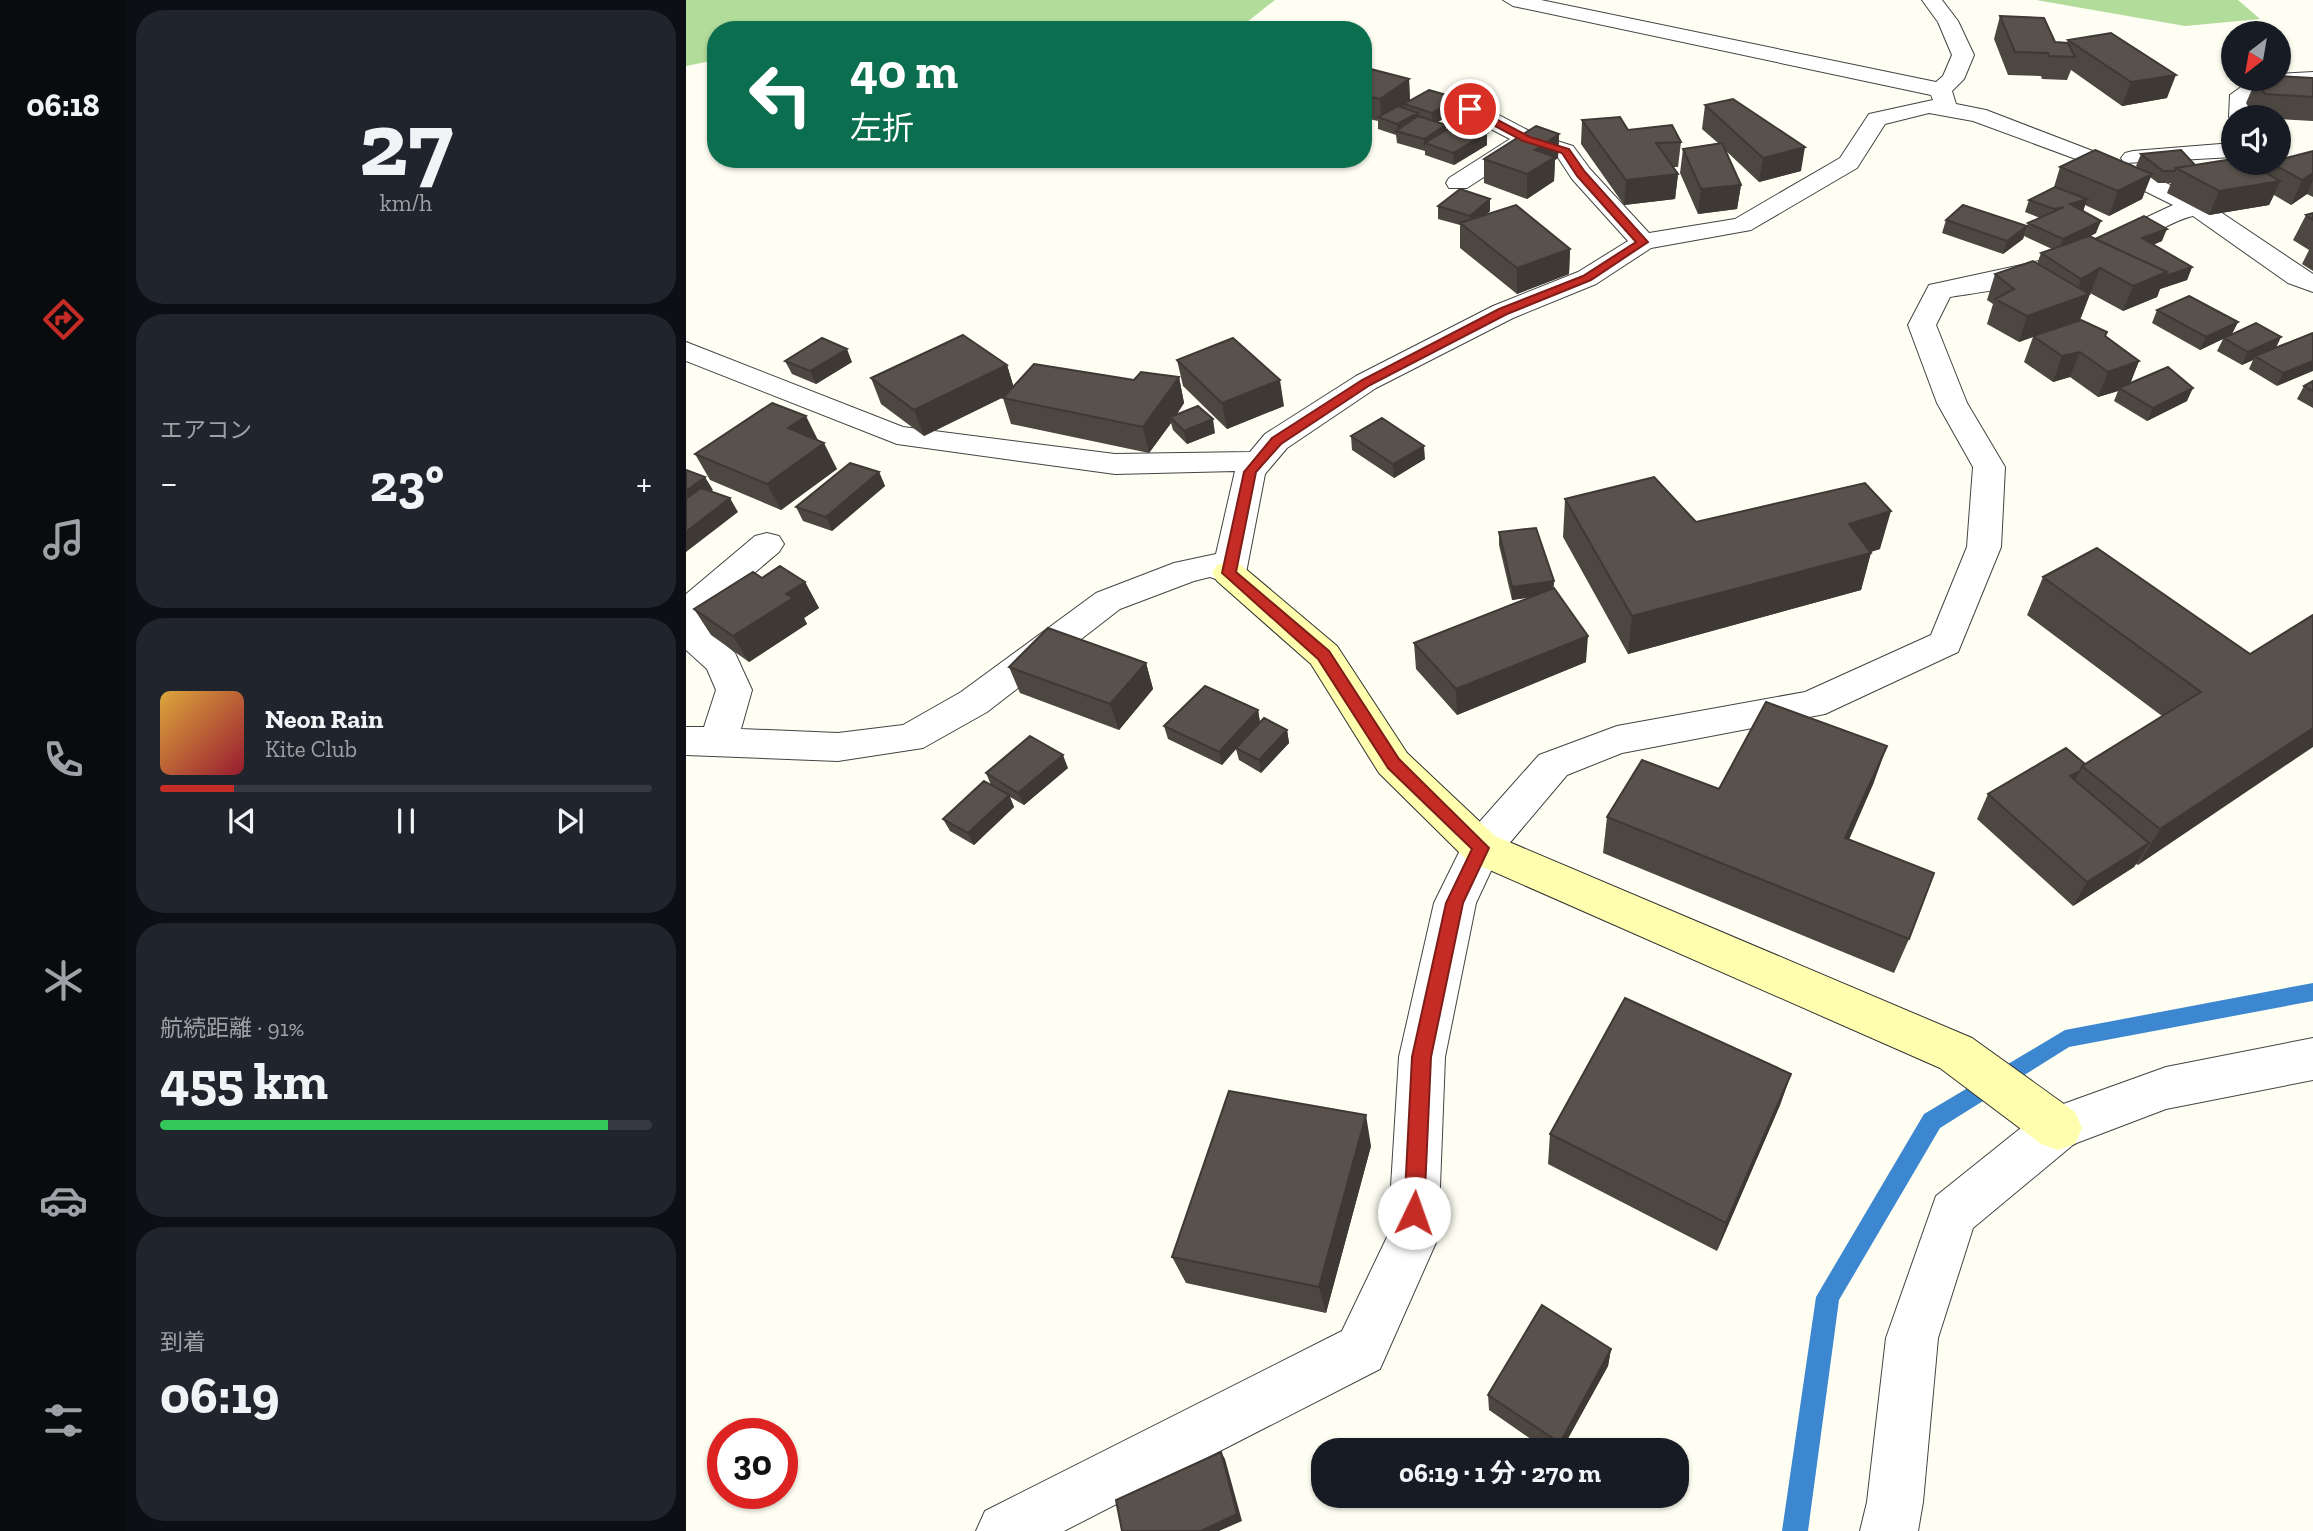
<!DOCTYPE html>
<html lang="ja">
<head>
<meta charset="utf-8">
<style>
  :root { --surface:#171b24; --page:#20242c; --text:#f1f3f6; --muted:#9ea1a6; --line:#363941; --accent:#c42c25 }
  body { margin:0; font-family:"Zilla Slab","Noto Sans JP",serif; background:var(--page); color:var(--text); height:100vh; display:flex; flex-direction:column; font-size:26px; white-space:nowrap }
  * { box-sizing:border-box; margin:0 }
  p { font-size:23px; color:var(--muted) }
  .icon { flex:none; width:38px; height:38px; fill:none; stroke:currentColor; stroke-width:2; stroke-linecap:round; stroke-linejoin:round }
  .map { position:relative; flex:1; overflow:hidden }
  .side { display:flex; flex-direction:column; gap:10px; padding:10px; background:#0d0f14; width:560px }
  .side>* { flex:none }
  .hud { position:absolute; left:21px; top:21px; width:665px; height:147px; border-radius:28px; box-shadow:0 2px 5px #0004; background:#0b6e4f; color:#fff; overflow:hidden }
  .needle { width:46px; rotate:211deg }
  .controls { position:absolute; left:1535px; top:21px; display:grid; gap:14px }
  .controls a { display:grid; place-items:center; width:70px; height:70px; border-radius:50%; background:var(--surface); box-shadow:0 2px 5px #0004; font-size:35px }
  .speed { position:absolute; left:21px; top:1418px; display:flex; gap:14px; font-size:35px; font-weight:700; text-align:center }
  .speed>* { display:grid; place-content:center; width:91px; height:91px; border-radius:50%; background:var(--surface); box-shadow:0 2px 5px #0004; line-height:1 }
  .speed .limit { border:10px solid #d22; background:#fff; color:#111 }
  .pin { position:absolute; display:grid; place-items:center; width:60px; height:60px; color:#fff; margin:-30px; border:4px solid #fff; border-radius:50%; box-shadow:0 2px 7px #0007 }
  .me { position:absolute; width:77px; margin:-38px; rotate:3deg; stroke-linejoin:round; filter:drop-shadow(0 0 5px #0008) }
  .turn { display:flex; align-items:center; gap:24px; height:147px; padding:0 28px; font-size:32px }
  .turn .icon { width:91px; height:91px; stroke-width:2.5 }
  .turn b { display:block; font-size:49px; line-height:60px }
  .big { font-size:52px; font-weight:700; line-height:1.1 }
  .side .widget { flex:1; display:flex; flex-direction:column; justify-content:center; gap:10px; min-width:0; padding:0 24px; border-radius:28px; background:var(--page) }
  .side .dial { align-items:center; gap:0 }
  .dial b { font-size:91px; line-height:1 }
  .song { display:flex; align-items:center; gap:21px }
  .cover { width:84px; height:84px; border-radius:10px; background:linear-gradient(135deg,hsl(40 70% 55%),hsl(350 70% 35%)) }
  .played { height:7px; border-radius:4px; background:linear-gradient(90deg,var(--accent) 15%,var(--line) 15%) }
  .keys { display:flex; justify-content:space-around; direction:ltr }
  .heat { display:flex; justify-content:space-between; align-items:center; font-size:38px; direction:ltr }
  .charge { height:10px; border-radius:5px; background:linear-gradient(90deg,#34c759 91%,var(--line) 0) }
  .trip { position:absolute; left:625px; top:1438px; width:378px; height:70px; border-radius:28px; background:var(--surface); box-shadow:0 2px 5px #0004; font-weight:700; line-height:70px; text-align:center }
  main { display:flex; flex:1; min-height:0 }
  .tab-bar { display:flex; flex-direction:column; width:126px; justify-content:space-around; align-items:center; background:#090b0e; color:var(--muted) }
  .tab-bar .icon { width:49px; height:49px }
  .tab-bar .active { color:var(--accent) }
  .tab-bar b { font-size:32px; color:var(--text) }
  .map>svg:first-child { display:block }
  .forest { fill:#b2dc9a }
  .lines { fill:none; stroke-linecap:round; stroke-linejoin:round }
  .stream { fill:#3d87d0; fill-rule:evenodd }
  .street-casing { stroke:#434343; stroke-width:2 }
  .secondary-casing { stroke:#323232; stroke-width:2 }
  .street { fill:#fff; fill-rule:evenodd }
  .secondary { fill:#fffeae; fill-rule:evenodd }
  .wall { fill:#4d4741 }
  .shaded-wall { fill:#3e3935 }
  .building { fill:#59524c; stroke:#3e3935; stroke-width:2 }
  .route { fill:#c42c25; stroke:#7f1d18; stroke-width:2 }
</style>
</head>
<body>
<main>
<nav class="tab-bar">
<b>06:18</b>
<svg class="icon active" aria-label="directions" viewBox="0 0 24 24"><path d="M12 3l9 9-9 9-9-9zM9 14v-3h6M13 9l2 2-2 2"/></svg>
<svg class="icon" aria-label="music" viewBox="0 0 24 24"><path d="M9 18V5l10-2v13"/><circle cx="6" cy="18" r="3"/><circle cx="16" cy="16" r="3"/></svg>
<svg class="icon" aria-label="phone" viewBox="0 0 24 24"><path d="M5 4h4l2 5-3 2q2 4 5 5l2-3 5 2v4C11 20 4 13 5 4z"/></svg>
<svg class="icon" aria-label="climate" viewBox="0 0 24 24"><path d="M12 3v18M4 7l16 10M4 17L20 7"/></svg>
<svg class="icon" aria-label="car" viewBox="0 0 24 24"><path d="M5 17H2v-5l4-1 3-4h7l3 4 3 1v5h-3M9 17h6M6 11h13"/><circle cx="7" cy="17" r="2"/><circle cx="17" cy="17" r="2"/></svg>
<svg class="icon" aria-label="filters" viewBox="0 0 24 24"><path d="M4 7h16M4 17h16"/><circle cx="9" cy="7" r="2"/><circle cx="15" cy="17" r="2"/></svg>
</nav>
<section class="side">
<div class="widget dial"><b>27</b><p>km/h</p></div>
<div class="widget"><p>エアコン</p>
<div class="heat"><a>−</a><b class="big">23°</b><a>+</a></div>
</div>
<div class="widget">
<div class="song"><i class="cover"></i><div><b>Neon Rain</b><p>Kite Club</p></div></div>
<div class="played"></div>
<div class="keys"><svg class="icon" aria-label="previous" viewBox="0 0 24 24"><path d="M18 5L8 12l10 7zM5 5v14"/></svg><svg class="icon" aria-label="pause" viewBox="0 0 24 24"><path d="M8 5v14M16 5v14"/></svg><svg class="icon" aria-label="next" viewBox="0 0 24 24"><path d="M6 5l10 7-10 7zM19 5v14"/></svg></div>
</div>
<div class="widget"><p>航続距離 · 91%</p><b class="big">455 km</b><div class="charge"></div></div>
<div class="widget"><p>到着</p><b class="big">06:19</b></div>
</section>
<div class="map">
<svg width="1627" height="1531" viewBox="0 0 1627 1531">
  <rect width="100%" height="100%" fill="#fffef3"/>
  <path class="forest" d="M0,0H589L551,30H30V60L0,66Z
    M1350,0H1552L1574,19L1499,26Z"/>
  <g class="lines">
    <path class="stream" d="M1627,983V1001L1383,1047L1254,1128L1153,1300L1122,1531H1096L1130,1297L1238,1114L1379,1030Z"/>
    <defs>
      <path id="street" d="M817,0H855L1250,82L1257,76L1266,55L1252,22L1236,0H1256L1272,21L1288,55L1278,79L1266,91L1270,104L1300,110L1438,163L1435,158L1439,153L1447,151L1547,143V157L1439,163L1521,203L1627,274V292L1602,283L1507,216C1478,222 1438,257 1412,250L1408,245L1412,240L1487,205L1406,165L1287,121L1243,113L1199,124L1171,168L1065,230L965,248L910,284L827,318L690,388L601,448L579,474L560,573L555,581L543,584L524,577L508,581L434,609L301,712L237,748L152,761L0,755V727H18L30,690L21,669L0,650V594L69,536L81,533L93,536L98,544L93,552L22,612L21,629L49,653L66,690L55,729L152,733L217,725L275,692L410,593L488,563L530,554L549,471L429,474L211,444L0,361V342L217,427L429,454L564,452L579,434L670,376L807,306L892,272L942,241L886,179L871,156L844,147L781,188H763L760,183L763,178L824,139L757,104L754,99L757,94H773L849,134L887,146L904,169L963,233L1049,219L1154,158L1183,114L1247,100L1245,95L827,6Z
        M1627,72V86L1583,87L1566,98L1565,117H1547V122L1543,117L1544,95L1566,79H1592V74Z
        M1358,260L1367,262L1371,268C1359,286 1286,293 1264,297L1250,325L1281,403L1319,467L1315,547L1272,652L1139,714L936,753L881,775L811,858L790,903L759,1057L752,1238L694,1369L378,1531H290L299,1511L656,1331L702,1235L713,1057L748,903L781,836L853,755L931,726L1119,692L1245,635L1281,547L1287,467L1251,403L1222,325L1243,285Z
        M1627,1038V1080L1480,1109L1388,1144L1287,1228L1252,1338L1237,1502L1232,1531H1174L1181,1502L1200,1338L1250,1196L1355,1112L1480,1067Z"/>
      <path id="secondary" d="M543,562L555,565L651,646L721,753L809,836L1286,1038L1389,1112L1396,1128L1389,1144L1372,1150L1355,1144L1254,1068L781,860L693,773L625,664L531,581L526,573L531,565Z"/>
    </defs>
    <use href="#street" class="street-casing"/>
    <use href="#secondary" class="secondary-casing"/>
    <use href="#street" class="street"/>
    <use href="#secondary" class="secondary"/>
  </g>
  <path class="wall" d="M1314,16L1369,42L1381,43L1382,40L1481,98L1436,106L1385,70L1381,80L1356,79L1355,76L1322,75L1308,39Z
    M677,67L723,79L724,101L771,110L752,122L760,130L801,133V145L768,165L739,155V151L711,143L710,135L692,129V121L679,118L677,119Z
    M1627,78V121L1592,119V117H1568L1560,103L1570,80L1586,81V79Z
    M1019,105L1115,171L1073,182L1039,150L1055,185L1051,209L1012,214L994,173L997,149L1032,143L1016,129Z
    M896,120L995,142L992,167H986L992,174L989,199L938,205L895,144Z
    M873,134L872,158L869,160L868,181L841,199L798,183V159Z
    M1627,151V197L1621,194L1605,205L1588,195L1583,205L1523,215L1481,193L1485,183H1472L1464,177L1456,199L1423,216L1399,205L1397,211L1410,233L1403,237L1409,239L1476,241L1467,245L1506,267L1501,280L1474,289L1471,297L1437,311L1404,293L1394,320L1361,332L1420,336L1453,361L1444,383L1501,401L1461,421L1428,401L1432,391L1412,397L1384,377L1367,382L1338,362L1347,337L1333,342L1301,324L1307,304L1301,300L1309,274L1351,264L1355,253L1366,249L1338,236L1342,223L1354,218L1339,212L1343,200L1368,187L1374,167L1454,169L1450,166L1455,154L1509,165L1580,173L1584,163Z
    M804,199V211L800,215L884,249L883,274L831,294L774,248V225L752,219V206Z
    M1627,213V271L1616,264L1623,250L1607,240L1620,215Z
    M1260,220L1341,226L1337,239L1317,254L1256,233Z
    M1471,310L1552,322L1546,334L1590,347L1627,332L1591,386L1563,369L1567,360L1556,365L1531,351L1537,339L1514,350L1466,323Z
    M491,360L598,406L541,429L497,386Z
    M99,361L166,362L130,384L106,374Z
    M321,365L327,386L493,377L498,403L491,414L529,433L501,444L487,430L485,423L463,453L325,424L317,398L318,397L238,436L195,404L185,378Z
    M1627,381V408L1611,399L1618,386Z
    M665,436L739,459L708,478L666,450Z
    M132,440L151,469L95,510L24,480L9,454Z
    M193,472L199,486L146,531L117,521L110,507Z
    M879,499L1010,522L1194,549L1185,552L1175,590L942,654L877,537Z
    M813,532L868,581L867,588L900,662L771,715L730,669L728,643L844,597L826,600L813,545Z
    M1357,577L1564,654L1627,615L1452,865L1450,864L1448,867L1387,906L1291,819L1302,794L1399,764L1476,716L1341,615Z
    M76,578L119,582L133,608L118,618L121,624L63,662L25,635L8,609Z
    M460,663L467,689L433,730L334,693L323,667Z
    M572,710L574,722L601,730L603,743L575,773L553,760L550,749L536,765L482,739L478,726Z
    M382,768L338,805L324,797L328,807L288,845L264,831L257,819L305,785L300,773Z
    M1188,782L1163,840L1223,939L1208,973L917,853L921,817L1033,789Z
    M1105,1074L1094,1105L1031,1251L862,1164L864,1134Z
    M685,1146L640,1313L500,1283L486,1257Z
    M925,1349L922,1366L875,1451H862L803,1410L802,1395Z"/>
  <path class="shaded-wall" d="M1490,75L1481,98L1436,106L1445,82Z
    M723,79L724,102L718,104V106L699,120L695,118L694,99Z
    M677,95L679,118L677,119Z
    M771,98V110L747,125L746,113Z
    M732,113V125L711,131V124Z
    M760,125L761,137L739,143V152L738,139Z
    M801,133V145L768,165L767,153Z
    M873,134L872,158L869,160L868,181L841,199V174L849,150Z
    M1119,147L1115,171L1073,182L1077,158Z
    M1627,173V180L1621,194L1605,205L1616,180Z
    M992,174L989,199L938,205L940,180Z
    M1466,174L1456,199L1423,216L1432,191Z
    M1594,181L1583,205L1523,215L1533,191Z
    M1055,185L1051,209L1012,214L1015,189Z
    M804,199V211L784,228V216Z
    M1401,199L1397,212L1384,204Z
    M1415,221L1410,233L1373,252L1377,239Z
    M1341,226L1337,239L1317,254L1321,241Z
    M1481,229L1476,241L1451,251L1456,238Z
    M884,249L883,274L831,294V268Z
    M1506,267L1501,280L1474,289L1471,297L1437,311L1447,286L1481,272Z
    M1414,268L1394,320L1333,342L1341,316L1388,300L1395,279Z
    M1552,322L1545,335L1514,350L1520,337Z
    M1595,337L1589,350L1569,356L1567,360L1556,365L1562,352Z
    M161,349L166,362L130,384L124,371Z
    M1394,352L1384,377L1367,382L1376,356Z
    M1453,361L1443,387L1433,388L1432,391L1412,397L1422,372Z
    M1627,361V371L1591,386L1597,373Z
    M321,365L329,391L238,436L228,410Z
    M493,377L498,403L487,420L484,417L485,423L463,453L457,427Z
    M594,380L598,406L541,429L536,403Z
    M1507,388L1501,401L1461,421L1467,408Z
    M120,416L133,442L102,428Z
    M527,419L529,433L501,444L498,431Z
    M138,443L151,469L95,510L81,484Z
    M738,446L739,459L708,478L707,464Z
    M193,472L199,486L146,531L140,517Z
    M19,477L27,490L0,510V491Z
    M44,498L52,512L0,552V532Z
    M1205,511L1194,549L1156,560L1185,553L1175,590L942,654L946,616L1163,524Z
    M868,581L867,594L826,600V587Z
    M119,582L133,608L118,618L121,624L63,662L47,636L100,594Z
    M902,636L900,662L771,715L770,689Z
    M460,663L467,689L433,730L424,704Z
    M572,710L574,723L550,748V749L536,765L533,752Z
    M1627,728V747L1452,865L1474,829Z
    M601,730L603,743L575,773L573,760Z
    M1201,746L1188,782L1147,874L1159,838Z
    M377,755L382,768L338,805L332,793Z
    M1394,771L1380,796L1384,776Z
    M323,795L328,807L288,845L282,833Z
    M1463,843L1448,867L1387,906L1401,882Z
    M1105,1074L1094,1105L1031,1251L1040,1223Z
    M680,1115L685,1146L640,1313L633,1287Z
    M925,1349L922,1366L875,1451H873L874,1443Z
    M535,1452L539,1459L556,1521L533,1531H515Z"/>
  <path class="building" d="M1314,16L1358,18L1369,42L1382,43L1389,57L1363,56L1362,53L1329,52Z
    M1425,33L1490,75L1445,82L1382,40Z
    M677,67L723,79L694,99L677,95Z
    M1592,76L1627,78V97L1579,94L1570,80L1590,81L1589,79H1592Z
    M743,90L771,98L746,113L718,104Z
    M1047,99L1119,147L1077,158L1019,105Z
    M712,106L732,113L711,124L692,117Z
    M732,116L760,125L738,139L710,131Z
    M934,117L942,130L986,125L995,142L970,143L992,174L940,180L896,120Z
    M772,123L801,133L767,153L739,143Z
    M850,126L873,134L849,150L869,157L841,174L798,159Z
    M1036,143L1055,185L1015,189L997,149Z
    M1409,150L1466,174L1432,191L1374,167Z
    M1495,150L1509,165L1490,168L1489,171H1477L1455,154Z
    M1627,151V173L1616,180L1585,163H1592V160Z
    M1547,159V163H1563L1594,181L1533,191L1490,168Z
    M1369,187L1401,199L1384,204L1415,221L1377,239L1342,223L1378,207L1368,209L1343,200Z
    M774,189L804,199L784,216L752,206Z
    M830,205L884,249L831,268L774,223Z
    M1277,205L1341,226L1321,241L1260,220Z
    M1627,213V220L1620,215Z
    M1458,216L1481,229L1456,238L1506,267L1480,276L1481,272L1409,239Z
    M1403,236L1481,272L1447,286L1414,268L1395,279L1355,253Z
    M1347,261L1403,294L1341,316L1309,299L1328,289L1309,274Z
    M1503,296L1552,322L1520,337L1471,310Z
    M1395,320L1421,332L1419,336L1453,361L1422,372L1394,352L1376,356L1347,336Z
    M1570,323L1595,337L1562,352L1538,338Z
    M1627,333V361L1597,373L1569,356Z
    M277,335L321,365L228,410L185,378Z
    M136,338L161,349L124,371L99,361Z
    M547,338L594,380L536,403L491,360Z
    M348,364L448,380L455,372L493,377L457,427L317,398Z
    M1482,367L1507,388L1467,408L1433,388Z
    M1627,381V391L1618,386Z
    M86,403L120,416L102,428L138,443L81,484L9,454Z
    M512,406L527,419L498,431L484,417Z
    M696,418L738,446L707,464L665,436Z
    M164,463L193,472L140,517L110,507Z
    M0,470L19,477L0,491Z
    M968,477L1010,522L1179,483L1205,511L1163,524L1185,553L946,616L879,499Z
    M15,488L44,498L0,532V499Z
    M850,528L868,581L826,587L813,532Z
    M1411,548L1564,654L1627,615V728L1474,829L1396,766L1515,692L1357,577Z
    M94,566L119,582L100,594L107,598L47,636L8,609L67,572L76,578Z
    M868,588L902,636L770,689L728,643Z
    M362,628L460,663L424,704L323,667Z
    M519,686L572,710L533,752L478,726Z
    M1080,702L1201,746L1159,838L1248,873L1223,939L921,817L956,760L1033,789Z
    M578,718L601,730L573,760L550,748Z
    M344,736L377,755L332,793L300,773Z
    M1380,748L1399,764L1396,766L1394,771L1384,776L1463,843L1401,882L1302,794Z
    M298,781L323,795L282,833L257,819Z
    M939,998L1105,1074L1040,1223L864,1134Z
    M543,1091L680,1115L633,1287L486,1257Z
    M856,1305L925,1349L874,1443L802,1395Z
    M535,1452L551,1514L515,1531H436L430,1500Z"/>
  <path class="route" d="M781,107H787L844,137L883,149L899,172L962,242L905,280L821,314L684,385L595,444L570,472L550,572L643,651L713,759L803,848L777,903L745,1057L738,1213L735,1220L728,1223L721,1220L718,1213L726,1057L760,903L786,849L702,768L632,659L536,573L558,472L586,438L676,380L813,309L897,276L950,242L891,176L876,153L837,141L781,111Z"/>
</svg>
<div class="controls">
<a><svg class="needle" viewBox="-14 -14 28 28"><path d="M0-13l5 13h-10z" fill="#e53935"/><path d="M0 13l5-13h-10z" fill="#9ea1a6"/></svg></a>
<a><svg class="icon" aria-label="sound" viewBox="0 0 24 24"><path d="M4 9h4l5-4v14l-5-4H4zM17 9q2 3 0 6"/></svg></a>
</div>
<div class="speed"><div class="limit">30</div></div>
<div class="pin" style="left:784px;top:109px;background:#d93025"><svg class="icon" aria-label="arrive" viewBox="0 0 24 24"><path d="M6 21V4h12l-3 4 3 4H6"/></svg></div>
<svg class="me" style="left:728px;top:1213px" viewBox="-20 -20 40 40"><circle r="19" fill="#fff"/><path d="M0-13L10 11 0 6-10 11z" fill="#c42c25"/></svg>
<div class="trip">06:19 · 1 分 · 270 m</div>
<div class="hud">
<div class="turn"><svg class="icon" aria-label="left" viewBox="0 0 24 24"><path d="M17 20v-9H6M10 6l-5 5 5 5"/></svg><div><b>40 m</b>左折</div></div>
</div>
</div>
</main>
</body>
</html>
